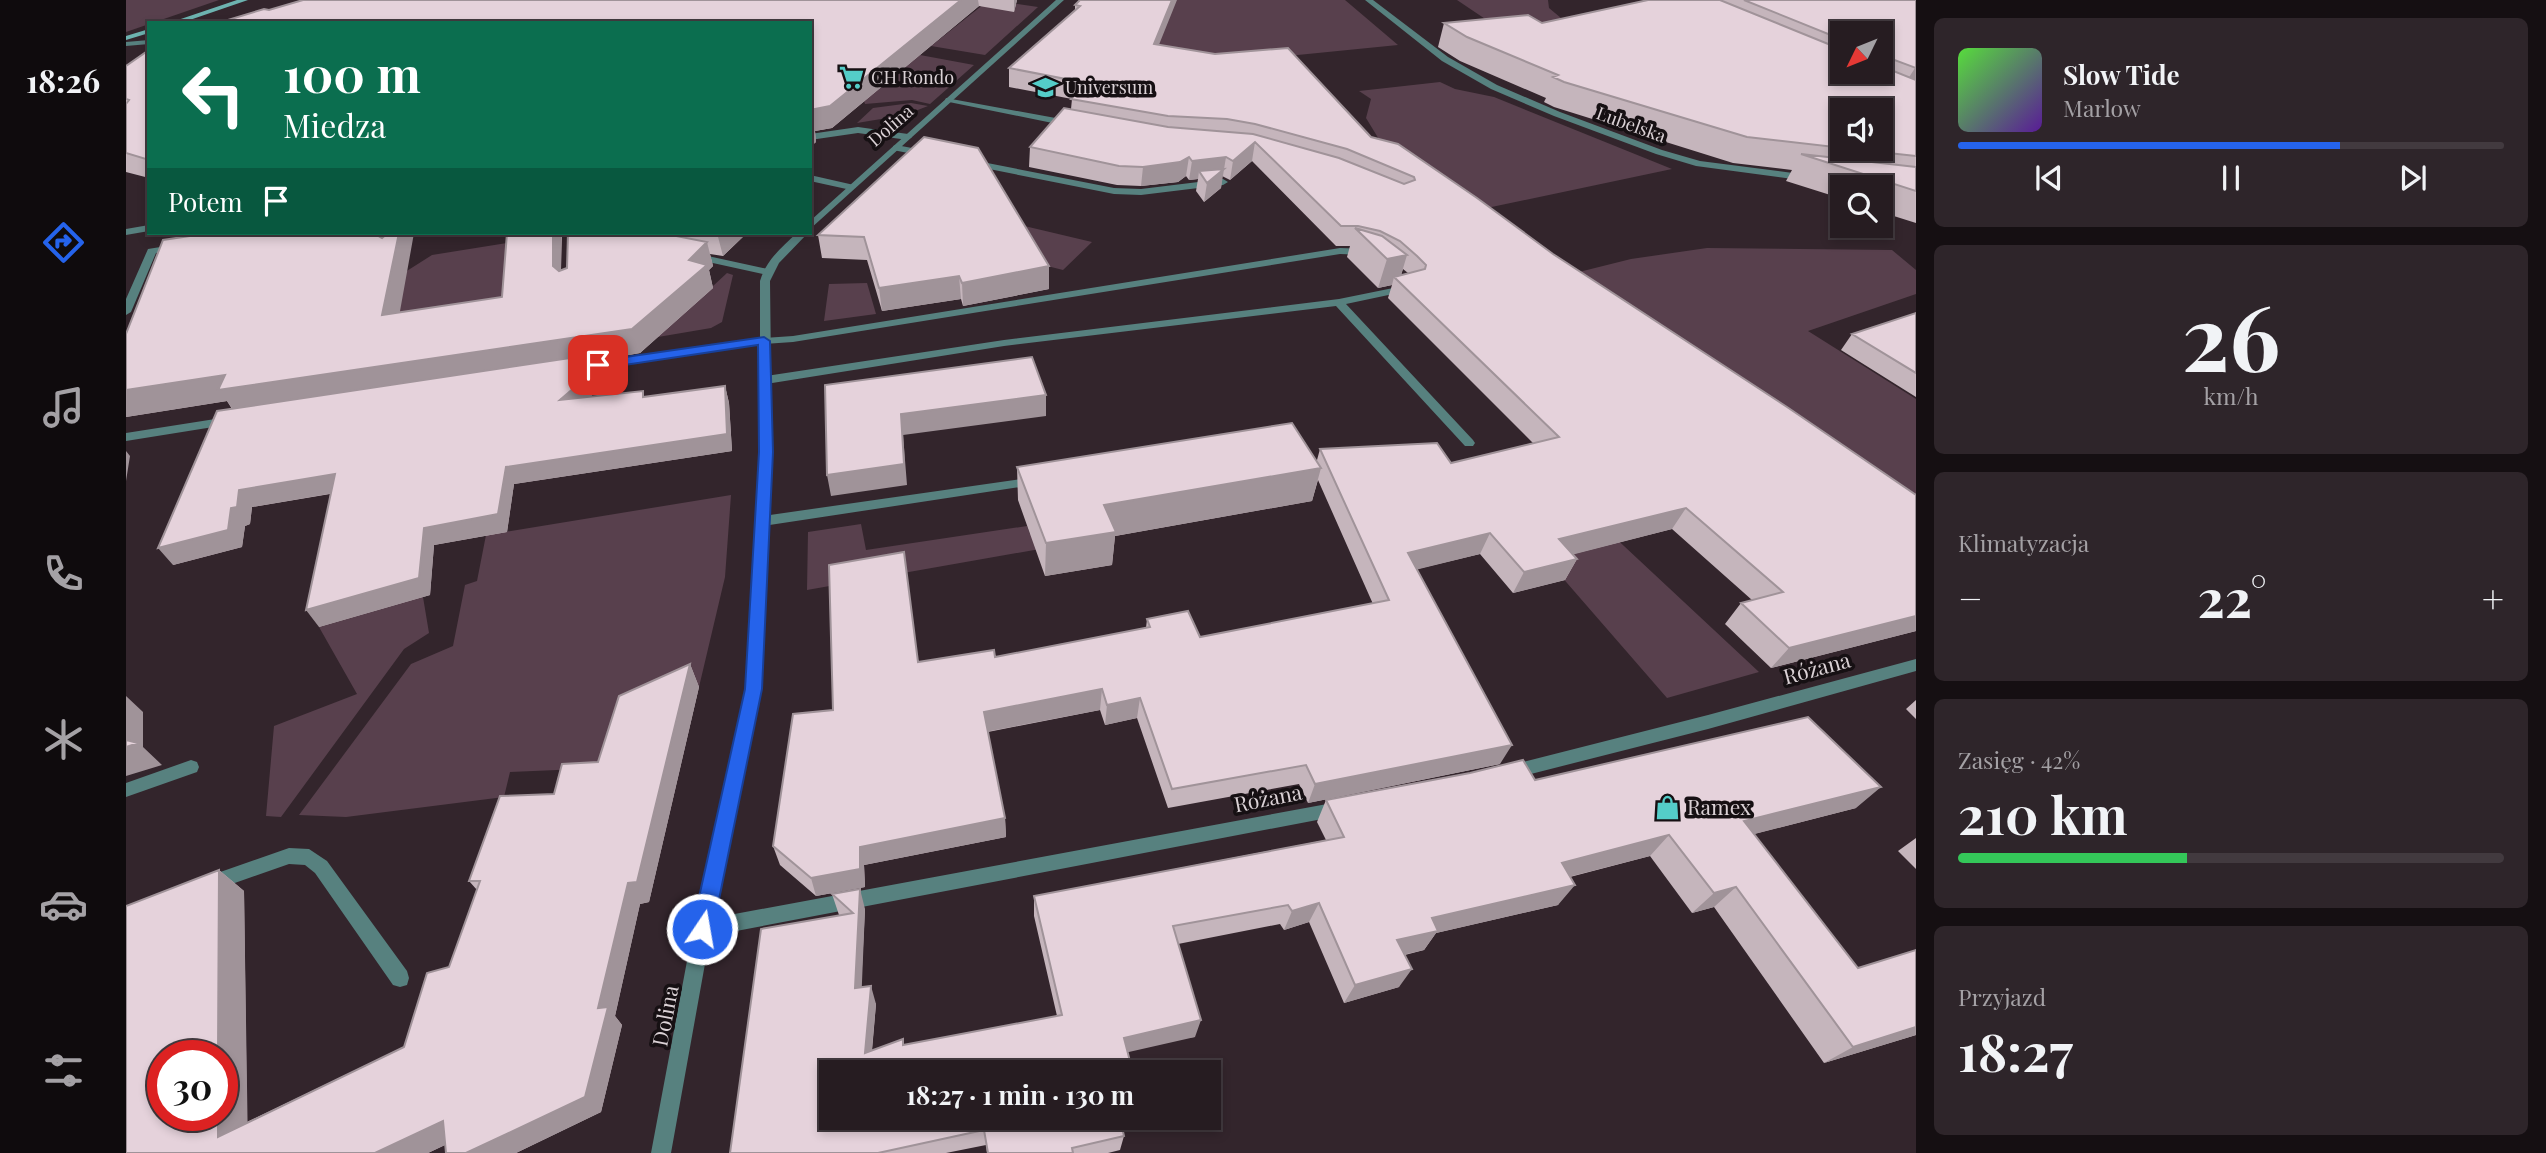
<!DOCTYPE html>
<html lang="pl">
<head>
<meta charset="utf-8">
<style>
  :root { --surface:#261c21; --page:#2e252a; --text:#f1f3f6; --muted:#a4a1a5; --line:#423a3f; --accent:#2563eb }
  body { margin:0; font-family:"Playfair Display",serif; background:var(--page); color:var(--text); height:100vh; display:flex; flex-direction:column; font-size:26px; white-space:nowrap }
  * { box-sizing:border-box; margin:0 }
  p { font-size:23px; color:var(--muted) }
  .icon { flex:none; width:38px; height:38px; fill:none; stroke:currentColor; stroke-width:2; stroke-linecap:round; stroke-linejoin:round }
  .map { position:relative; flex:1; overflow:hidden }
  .sheet { display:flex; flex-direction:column; gap:18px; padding:18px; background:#150f12; width:630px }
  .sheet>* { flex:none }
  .hud { position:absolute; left:21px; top:21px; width:665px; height:214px; border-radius:0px; box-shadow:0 4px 10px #0003,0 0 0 2px var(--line); background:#0b6e4f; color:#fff; overflow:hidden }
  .needle { width:46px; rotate:227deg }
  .controls { position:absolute; left:1704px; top:21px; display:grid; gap:14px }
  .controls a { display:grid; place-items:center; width:63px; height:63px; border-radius:0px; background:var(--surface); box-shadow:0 4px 10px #0003,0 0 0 2px var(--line); font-size:35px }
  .speed { position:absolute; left:21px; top:1040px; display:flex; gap:14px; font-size:35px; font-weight:700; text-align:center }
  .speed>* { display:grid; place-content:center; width:91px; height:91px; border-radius:50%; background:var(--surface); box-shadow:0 4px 10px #0003,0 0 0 2px var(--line); line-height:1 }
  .speed .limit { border:10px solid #d22; background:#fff; color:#111 }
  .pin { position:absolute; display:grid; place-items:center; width:60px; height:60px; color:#fff; margin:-30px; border-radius:14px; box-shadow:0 4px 10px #0006 }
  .me { position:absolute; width:77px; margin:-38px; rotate:12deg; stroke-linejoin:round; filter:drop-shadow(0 0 5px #0008) }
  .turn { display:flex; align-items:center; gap:24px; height:147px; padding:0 21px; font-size:32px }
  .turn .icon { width:91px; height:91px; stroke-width:2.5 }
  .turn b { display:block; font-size:49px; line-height:60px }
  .then { display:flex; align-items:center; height:66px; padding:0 21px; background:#0003; gap:14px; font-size:26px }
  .big { font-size:52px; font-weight:700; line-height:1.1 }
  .sheet .card { flex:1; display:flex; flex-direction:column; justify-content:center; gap:10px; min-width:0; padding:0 24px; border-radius:10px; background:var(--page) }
  .sheet .dial { align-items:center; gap:0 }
  .dial b { font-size:91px; line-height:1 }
  .song { display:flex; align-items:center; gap:21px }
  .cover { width:84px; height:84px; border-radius:10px; background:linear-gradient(135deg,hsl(110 70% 55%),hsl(270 70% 35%)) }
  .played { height:7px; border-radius:4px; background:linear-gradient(90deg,var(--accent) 70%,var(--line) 70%) }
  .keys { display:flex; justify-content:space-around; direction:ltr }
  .heat { display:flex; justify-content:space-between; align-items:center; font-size:38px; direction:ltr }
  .charge { height:10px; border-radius:5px; background:linear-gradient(90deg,#34c759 42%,var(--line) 0) }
  .trip { position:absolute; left:693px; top:1060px; width:402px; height:70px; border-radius:0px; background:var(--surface); box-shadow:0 4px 10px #0003,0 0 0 2px var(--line); font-weight:700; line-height:70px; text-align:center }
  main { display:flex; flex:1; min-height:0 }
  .dock { display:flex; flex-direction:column; width:126px; justify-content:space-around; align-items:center; background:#0f0b0d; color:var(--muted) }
  .dock .icon { width:49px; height:49px }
  .dock .on { color:var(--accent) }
  .dock b { font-size:32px; color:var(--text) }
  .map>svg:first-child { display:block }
  .green { fill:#58404d }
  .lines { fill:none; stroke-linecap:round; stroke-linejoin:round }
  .service { fill:#57817f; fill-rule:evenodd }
  .minor { fill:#57817f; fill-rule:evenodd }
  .secondary { fill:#6db3b0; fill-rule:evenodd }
  .wall { fill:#c5b5bc; fill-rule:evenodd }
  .shaded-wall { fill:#a09399 }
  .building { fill:#e5d2db; stroke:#a09399; stroke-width:2 }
  .route { fill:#2563eb; stroke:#184099; stroke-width:2 }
  .labels { text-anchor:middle; stroke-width:7; stroke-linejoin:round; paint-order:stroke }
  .far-poi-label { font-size:18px; fill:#dad1d5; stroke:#161013; text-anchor:start }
  .far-street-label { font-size:18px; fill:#dad1d5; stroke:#161013 }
  .street-label { font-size:21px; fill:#dad1d5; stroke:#161013 }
  .poi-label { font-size:21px; fill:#dad1d5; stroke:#161013; text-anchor:start }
</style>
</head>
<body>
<main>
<nav class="dock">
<b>18:26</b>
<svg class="icon on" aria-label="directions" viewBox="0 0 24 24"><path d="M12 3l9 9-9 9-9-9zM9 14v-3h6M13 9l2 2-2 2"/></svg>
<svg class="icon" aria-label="music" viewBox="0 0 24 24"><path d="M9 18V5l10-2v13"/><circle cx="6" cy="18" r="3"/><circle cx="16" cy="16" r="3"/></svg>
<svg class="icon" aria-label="phone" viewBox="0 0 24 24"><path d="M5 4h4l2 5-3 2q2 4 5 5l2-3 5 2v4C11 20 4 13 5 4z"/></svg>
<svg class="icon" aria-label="climate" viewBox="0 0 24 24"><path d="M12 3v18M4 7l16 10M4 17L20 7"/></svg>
<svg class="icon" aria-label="car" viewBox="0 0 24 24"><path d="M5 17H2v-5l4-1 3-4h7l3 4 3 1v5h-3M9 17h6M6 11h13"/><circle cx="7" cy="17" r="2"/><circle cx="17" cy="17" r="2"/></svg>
<svg class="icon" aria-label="filters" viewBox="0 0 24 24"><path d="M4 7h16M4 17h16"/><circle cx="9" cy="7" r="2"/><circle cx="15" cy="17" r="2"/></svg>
</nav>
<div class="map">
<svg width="1790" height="1153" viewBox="0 0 1790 1153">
  <rect width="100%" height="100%" fill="#33252c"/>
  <path class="green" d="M0,0H93L0,32Z
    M863,0L912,7L859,55L805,46Z
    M1046,0H1219L1272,45L1063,66L1042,54L1022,33Z
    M1331,0H1422L1423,8L1447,28L1383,35Z
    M794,55L848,65L804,104L786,100L739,104L738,101Z
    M1314,82L1329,89L1368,97L1546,169L1337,213L1265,159L1240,118L1245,99L1233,91Z
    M785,103L802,106L779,115L731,123L747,108Z
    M860,217L966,242L937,270L890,258Z
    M400,240L401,306L237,321L265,281L306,255Z
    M1581,248L1766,250L1790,270V294L1682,331L1790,399V509L1433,277L1505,259Z
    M601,273L607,275L596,322L585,328L532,337Z
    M741,283L750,314L698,321L703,284Z
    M605,495L599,577L573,687L504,719L484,784L454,769L384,772L378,797L220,817L173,815L285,664L327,646L339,585L351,581L360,535Z
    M1468,518L1633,672L1541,698L1388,522Z
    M991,519L999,534L681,590L682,532L735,524L740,550L901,526L904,534Z
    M297,597L303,633L278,649L155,817L140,816L148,726L231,694L193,627Z"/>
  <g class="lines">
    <path class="service" d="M23,40V44L0,46V42Z
      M820,98L946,121L950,124L946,127L823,102L819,100Z
      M732,127L782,134L786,137L782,140L732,133L684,140V134Z
      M770,145L802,151L806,154L802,157L767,150V146Z
      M846,160L988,188L1015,189L1097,179L1102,182L1097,185L1015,195L988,194L843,165L841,163Z
      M684,175L728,185L730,187L725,190L684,181Z
      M23,225V231L0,235V229Z
      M53,244L57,245V249L30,253L5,312L0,315V299L22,249Z
      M1214,248L1241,249L1246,252L1241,255L1214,254L667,342L638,344L632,341L638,338L667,336Z
      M568,253L642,269L647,272L642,275L564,258L563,256Z
      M1282,285L1286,286V290L1220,304L1347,440L1349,443L1347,446H1339L1210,306L878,346L640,384L634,380L640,376L878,340L1213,299Z
      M909,477L914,478L915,481L914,484L637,526L630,521L637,516Z
      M65,760L71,762L73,767L71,772L0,797V783Z
      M163,848L183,849L201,861L281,971L283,978L281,985L274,987L267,985L189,873L179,865L163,864L86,891L80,889L77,883L80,877Z"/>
    <path class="minor" d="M930,0H938L684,229V221Z
      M1239,0H1247L1322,57L1371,85L1434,112L1536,150L1574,161L1682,175L1687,178L1682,181L1570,166L1530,154L1428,116L1365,89L1316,61Z
      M671,233H682L653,263L644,281L646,452L635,689L587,918L1212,802L1218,804L1220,809L1218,814L1212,816L584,936L545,1153H525L567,929L619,689L634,452V345L475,367L469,364L475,361L634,338V281C640,260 656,247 671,233Z
      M102,417L106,418L108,421L106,424L0,441V433Z
      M1790,659V671L1582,729L1385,779L1379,777L1377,772L1379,767L1385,765L1582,715Z"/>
    <path class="secondary" d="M111,0H122L55,23H43Z
      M23,29V33L0,40V36Z"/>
  </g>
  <path class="wall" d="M177,0H891L888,12L853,6L706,128L689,131L690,142L684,147V23L143,10Z
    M954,0L1033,45L1245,137L1427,254L1790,495V631L1645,668L1599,624L1615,603L1626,600L1546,529L1447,554L1451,559L1439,580L1387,593L1354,554L1291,569L1374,764L1182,803L1173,784L1042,808L1011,718L979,725L974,710L862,732L879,818L880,837L738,865L739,887L690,896L654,865L647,846L707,710L792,662L869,657L1020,628L1021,619L1074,637L1247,604L1192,480L1186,501L989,536L986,565L919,576L892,500L891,467L1191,460L1194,449L1325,463L1407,443L1262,298L1266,285L1252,288L1221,257L1224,246H1210L1126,161L1104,180L1096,176L1095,188L1078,202L1070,191L1072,179L1063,180L1060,176L1052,182L1015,186L991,185L903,167L904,147L945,109L946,99L883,87V68L949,10V5ZM1277,269L1282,273L1275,275Z
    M1522,0H1790V223L1755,212V187H1717V199L1660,181L1666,170L1607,163L1428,107L1418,102L1420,98L1334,61L1312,47L1318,23H1416ZM1717,33H1755V72H1717ZM1717,110L1755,149H1717Z
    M23,50V178L0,172V66Z
    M852,148L923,266V289L837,306L835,299L756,311L741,260L696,258L692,235Z
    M381,233H436L435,270L441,268L442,233H621L597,256L584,254L587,266L583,270L587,288L514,353L492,357L496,368L464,397H519L599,386L603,403L606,451L388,484L381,532L308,545L304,595L193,627L204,494L126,507L124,524L119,526L116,547L47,565L106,409L101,401L0,417V334L260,235L274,312L376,297Z
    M1790,313V397L1715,350L1726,334Z
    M564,664L573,687L523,902L514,904L489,1016L496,1025L475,1112L390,1153H320L319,1145L302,1153H0L93,870L118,891L121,1122L278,1047L323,967L351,890L343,881L428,794L472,762Z
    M1790,700V719L1780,709Z
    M1409,780L1730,808L1628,834L1732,968L1790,1035L1698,1063L1588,907L1566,913L1524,856L1444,877L1432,905L1310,933L1298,950L1279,955L1273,987L1218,1003L1183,922L1158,930L1154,924L1052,944L1069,1037L705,1073L998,1136L994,1150L982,1153H861L860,1145L820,1153H604L713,915L706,894L739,909L735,987L750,1004L746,1051L931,1016L908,916V896L1200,840L1191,822L1200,800Z
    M1790,838V869L1772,851Z"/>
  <path class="shaded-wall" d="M835,0H852L853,6L706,128L689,131L690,142L684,147V110Z
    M888,0H891L888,12Z
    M1046,0H1051L1026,62L1028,44Z
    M1789,68H1790V88L1773,93Z
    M1129,142L1126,161L1104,180L1107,161Z
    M1063,157L1060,176L1052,182L1015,186L1017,167Z
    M1100,157L1095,188L1078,202L1081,183L1073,171L1072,179L1063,180L1066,161Z
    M247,233H260L258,256Z
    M273,233H288L269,339L256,315Z
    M427,233H435V289L427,266Z
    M591,233H621L597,256Z
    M581,242L587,266L583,270L587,288L514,353L492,357L496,368L441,418L110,414L101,401L0,417V390L563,260Z
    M1281,255L1273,282L1268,277L1266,285L1252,288L1261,259Z
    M923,266V289L837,306L836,283Z
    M833,276L835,299L756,311L753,288Z
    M599,386L603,403L606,451L388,484L381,532L308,545L304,595L193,627L180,610L298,528L380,467Z
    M920,395V416L777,435L781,485L705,496L701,475L775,414Z
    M0,451L4,456L0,481Z
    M1195,468L1186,501L989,536L986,565L919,576L920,543L978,505Z
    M209,474L220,491L126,507L124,524L119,526L116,547L47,565L32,548L113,490Z
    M1560,508L1546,529L1422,561L1433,539Z
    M1364,533L1354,554L1273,574L1282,553Z
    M1451,559L1439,580L1387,593L1398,572Z
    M1790,616V631L1645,668L1663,648Z
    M564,664L573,687L523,902L514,904L489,1016L496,1025L475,1112L390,1153H340L502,883Z
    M976,689L974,710L859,732L858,712Z
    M0,696L17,712V747L36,765L0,776Z
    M1014,698L1011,718L979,725L981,705Z
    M1386,745L1374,764L1182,803L1189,784Z
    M1755,787L1730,808L1597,842L1618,821Z
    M879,818L880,837L738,865L739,887L690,896L685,878L734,847Z
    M1543,835L1524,856L1419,883L1436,863Z
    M93,870L118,891L122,1151L92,1137V1115H96V1055H92Z
    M1449,885L1432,905L1310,933L1298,950L1259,959L1271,940L1306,918Z
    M1610,887L1588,907L1566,913L1588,893Z
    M734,889L739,909L735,1006L729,988Z
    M1193,903L1183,922L1158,930L1166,911Z
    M1286,969L1273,987L1218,1003L1229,985Z
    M745,986L750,1004L744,1070L739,1053Z
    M1075,1020L1069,1037L994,1054L998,1038Z
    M1790,1027V1035L1698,1063L1727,1047Z
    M317,1121L338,1136L302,1153H249Z"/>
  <path class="building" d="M177,0H835L704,106L684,110V23H92L138,9L143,10Z
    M954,0H1046L1028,44L1089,54L1162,48L1245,137L1272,144L1351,198L1427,254L1661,407L1790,495V616L1663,648L1615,603L1657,592L1560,508L1433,539L1451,559L1398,572L1364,533L1282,553L1386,745L1189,784L1180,765L1046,789L1014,698L981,705L976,689L858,712L879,818L734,847V869L685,878L647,846L667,714L707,710L703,565L778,552L792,662L868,650L869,657L1024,627L1021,619L1062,611L1074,637L1263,600L1194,449L1311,443L1325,463L1433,437L1268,277L1299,269L1300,265L1291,256L1274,241L1254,231L1232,226H1215L1129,142L1107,161L1100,157L1066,161L1063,157L1054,162L1017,167L993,166L904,147L938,108L1042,127L1127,134L1213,158L1278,184L1289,180L1288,177L1221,149L1129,124L1101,119L1042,116L945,99L960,83L883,68L954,6L949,5Z
    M1522,0H1594L1717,50V72H1755V66L1790,80V156L1725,149H1755V110H1717V148L1621,137L1438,82L1427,77L1432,75L1341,37L1318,23L1402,15L1416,23Z
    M1618,0H1790V68L1755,55V33H1717V40Z
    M23,50V160L0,153V104L3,100L0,99V66Z
    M798,137L852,148L923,266L836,283L833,276L753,288L738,237L692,235Z
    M1675,154L1790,167V191Z
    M1098,169L1081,183L1073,171Z
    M1229,228L1256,236L1281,255L1261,259Z
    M84,233H247L256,238L262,233H273L256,315L376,297L381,233H427V266L433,271L441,268L442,233H535L581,242L563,260L581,265L506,329L92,390L99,375L0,390V334L37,240Z
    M1790,313V373L1726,334Z
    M491,351L434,400L517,391V397L599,386L601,434L380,467L372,514L298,528L293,578L180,610L209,474L113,490L111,507L105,508L102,530L32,548L91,411Z
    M906,357L920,395L775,414L778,464L701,475L699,385Z
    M1166,423L1195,468L978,505L990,532L920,543L891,467Z
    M564,664L511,882L502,883L472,1008L482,1007L459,1097L340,1153H320L317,1121L249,1153H0V906L93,870L92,1055H37V1115H92V1137L278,1047L301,973L323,967L354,881H343L374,796L428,794L436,764L472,762L493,696Z
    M1682,717L1755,787L1618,821L1732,968L1790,950V1027L1727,1047L1610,887L1588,893L1543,835L1436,863L1449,885L1306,918L1312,931L1271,940L1286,969L1229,985L1193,903L1166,911L1162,905L1047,926L1075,1020L998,1038L1007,1073H705V1118H994L998,1136L946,1148L947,1153H862L858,1130L752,1153H604L635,929L727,913L706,894L734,889L729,988L745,986L739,1053L777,1039V1045L936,1015L908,896L1218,837L1200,800L1344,773L1397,760L1409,780Z
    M0,740L12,743L0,747Z"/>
  <path class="route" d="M638,337L644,341L647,452L636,689L587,929L584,936L576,939L569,936L566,929L619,689L633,452L632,345L472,369L466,365L472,361Z"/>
  <defs>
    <symbol id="supermarket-bare" viewBox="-9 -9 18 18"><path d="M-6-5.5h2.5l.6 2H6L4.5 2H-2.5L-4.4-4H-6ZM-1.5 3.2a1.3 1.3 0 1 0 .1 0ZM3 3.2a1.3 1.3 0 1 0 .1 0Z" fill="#54cdc8" stroke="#161013" stroke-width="2.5" paint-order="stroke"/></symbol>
    <symbol id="school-bare" viewBox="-9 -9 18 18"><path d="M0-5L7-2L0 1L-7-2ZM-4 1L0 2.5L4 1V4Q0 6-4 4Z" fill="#54cdc8" stroke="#161013" stroke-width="2.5" paint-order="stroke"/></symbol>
    <symbol id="shop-bare" viewBox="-9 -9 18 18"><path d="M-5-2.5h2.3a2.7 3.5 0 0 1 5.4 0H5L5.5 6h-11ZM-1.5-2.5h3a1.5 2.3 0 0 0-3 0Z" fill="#54cdc8" stroke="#161013" stroke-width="2.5" paint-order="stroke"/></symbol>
  </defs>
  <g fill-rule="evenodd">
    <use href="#supermarket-bare" x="708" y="60" width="35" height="35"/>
    <use href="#school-bare" x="902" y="70" width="35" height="35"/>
    <use href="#shop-bare" x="1524" y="790" width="35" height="35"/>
  </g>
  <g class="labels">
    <g class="far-poi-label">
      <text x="745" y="84">CH Rondo</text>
      <text x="939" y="94">Universum</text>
    </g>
    <g class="far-street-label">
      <text transform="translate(1505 125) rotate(20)" y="6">Lubelska</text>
      <text transform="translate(765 126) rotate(-41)" y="6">Dolina</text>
    </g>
    <g class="street-label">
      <text transform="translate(1691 669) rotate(-15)" y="7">Różana</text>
      <text transform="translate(1142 799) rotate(-11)" y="7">Różana</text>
      <text transform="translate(540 1016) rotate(-79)" y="7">Dolina</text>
    </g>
    <g class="poi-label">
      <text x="1561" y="815">Ramex</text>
    </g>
  </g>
</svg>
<div class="controls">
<a><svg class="needle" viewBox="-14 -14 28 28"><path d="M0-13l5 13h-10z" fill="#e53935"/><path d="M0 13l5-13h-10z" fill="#a4a1a5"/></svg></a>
<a><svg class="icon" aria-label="sound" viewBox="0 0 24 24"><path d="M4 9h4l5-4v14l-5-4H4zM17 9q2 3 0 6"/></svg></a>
<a><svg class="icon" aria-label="search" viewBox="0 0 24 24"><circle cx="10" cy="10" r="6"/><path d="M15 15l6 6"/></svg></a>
</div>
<div class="speed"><div class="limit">30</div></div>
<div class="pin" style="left:472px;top:365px;background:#d93025"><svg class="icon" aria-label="arrive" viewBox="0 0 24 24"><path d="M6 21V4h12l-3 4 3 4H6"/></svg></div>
<svg class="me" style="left:576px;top:929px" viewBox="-20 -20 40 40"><circle r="17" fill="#2563eb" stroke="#fff" stroke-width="3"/><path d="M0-11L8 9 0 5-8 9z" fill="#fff"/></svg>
<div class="trip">18:27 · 1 min · 130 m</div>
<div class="hud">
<div class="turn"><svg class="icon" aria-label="left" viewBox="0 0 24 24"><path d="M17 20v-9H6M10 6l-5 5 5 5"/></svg><div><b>100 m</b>Miedza</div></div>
<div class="then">Potem<svg class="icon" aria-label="arrive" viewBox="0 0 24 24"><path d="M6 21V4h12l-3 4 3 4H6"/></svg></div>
</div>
</div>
<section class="sheet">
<div class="card">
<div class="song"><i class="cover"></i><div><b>Slow Tide</b><p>Marlow</p></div></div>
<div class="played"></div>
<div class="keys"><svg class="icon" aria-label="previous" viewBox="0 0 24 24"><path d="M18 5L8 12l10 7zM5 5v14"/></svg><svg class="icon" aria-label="pause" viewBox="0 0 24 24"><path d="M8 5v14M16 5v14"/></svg><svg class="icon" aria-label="next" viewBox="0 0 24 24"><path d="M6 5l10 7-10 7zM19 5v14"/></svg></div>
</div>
<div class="card dial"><b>26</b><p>km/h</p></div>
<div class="card"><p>Klimatyzacja</p>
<div class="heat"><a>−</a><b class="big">22°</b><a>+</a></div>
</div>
<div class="card"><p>Zasięg · 42%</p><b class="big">210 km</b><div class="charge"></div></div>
<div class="card"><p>Przyjazd</p><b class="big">18:27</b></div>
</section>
</main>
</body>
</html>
